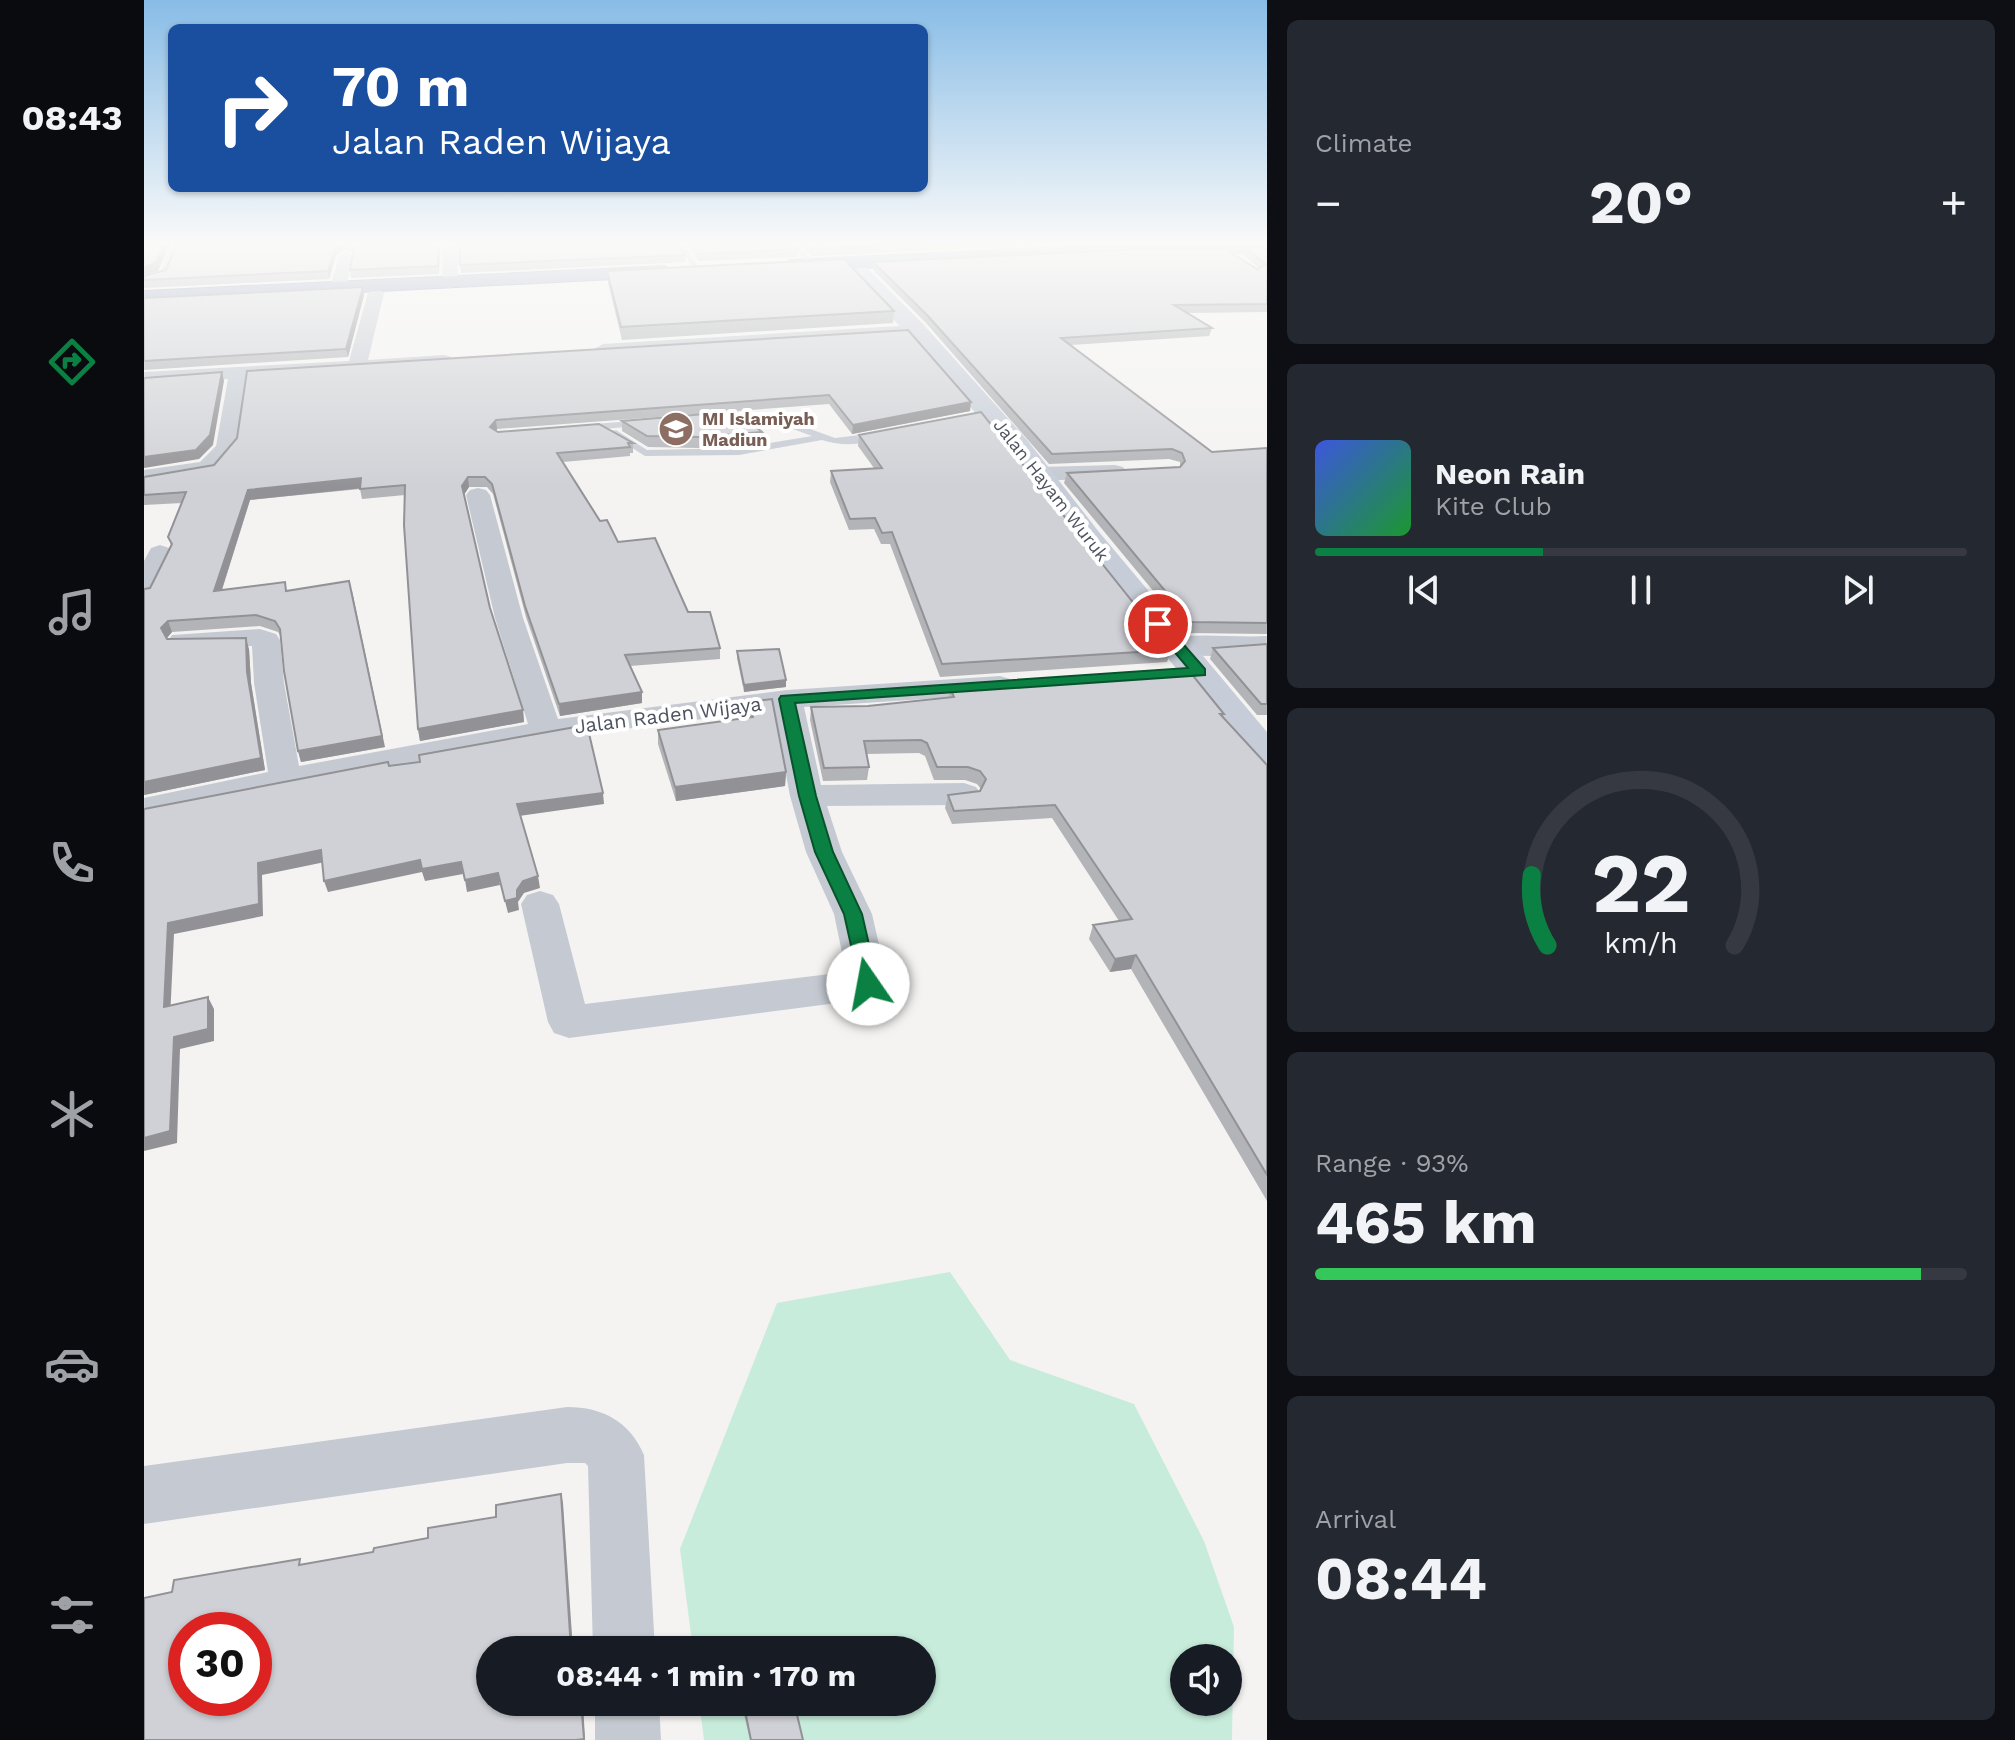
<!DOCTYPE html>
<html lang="en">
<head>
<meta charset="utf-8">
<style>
  :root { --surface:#171b24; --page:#242831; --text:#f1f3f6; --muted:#9ea1a6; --line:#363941; --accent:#0b8043 }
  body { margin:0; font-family:"Work Sans",sans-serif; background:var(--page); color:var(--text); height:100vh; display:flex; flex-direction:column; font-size:30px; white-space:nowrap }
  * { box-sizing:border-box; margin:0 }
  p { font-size:26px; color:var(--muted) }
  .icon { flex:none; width:44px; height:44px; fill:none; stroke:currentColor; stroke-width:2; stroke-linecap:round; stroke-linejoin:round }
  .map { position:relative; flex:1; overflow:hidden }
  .drawer { display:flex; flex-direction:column; gap:20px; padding:20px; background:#0d0f14; width:748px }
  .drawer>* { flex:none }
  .hud { position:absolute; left:24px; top:24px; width:760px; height:168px; border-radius:12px; box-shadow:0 2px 6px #0004; background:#1a4fa0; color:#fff; overflow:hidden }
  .buttons { position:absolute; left:1026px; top:1644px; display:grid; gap:16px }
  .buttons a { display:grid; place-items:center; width:72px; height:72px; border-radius:50%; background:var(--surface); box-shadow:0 2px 6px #0004; font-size:40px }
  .speed { position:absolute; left:24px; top:1612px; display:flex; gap:16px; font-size:40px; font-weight:700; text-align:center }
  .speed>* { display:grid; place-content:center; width:104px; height:104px; border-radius:50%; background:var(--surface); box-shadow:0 2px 6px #0004; line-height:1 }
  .speed .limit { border:12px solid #d22; background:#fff; color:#111 }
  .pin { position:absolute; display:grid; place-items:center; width:68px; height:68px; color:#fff; margin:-34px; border:4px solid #fff; border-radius:50%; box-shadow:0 2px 8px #0007 }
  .me { position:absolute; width:88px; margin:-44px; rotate:348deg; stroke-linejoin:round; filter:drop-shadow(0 0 6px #0008) }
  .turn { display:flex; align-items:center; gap:28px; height:168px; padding:0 32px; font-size:36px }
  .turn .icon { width:104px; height:104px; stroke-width:2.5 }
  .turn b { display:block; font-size:56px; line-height:68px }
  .big { font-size:60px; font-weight:700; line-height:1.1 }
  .drawer .widget { flex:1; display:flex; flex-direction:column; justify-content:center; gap:12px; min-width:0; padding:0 28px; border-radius:12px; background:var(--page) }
  .drawer .dial { align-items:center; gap:0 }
  .dial svg { height:208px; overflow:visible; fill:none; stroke:var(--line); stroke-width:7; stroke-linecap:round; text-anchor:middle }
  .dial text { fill:var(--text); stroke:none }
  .song { display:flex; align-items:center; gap:24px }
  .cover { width:96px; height:96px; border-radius:12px; background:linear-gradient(135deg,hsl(230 70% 55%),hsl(130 70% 35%)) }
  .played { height:8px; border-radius:4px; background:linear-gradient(90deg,var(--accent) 35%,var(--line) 35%) }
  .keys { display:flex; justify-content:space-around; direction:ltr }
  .heat { display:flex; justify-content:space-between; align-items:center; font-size:44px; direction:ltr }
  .charge { height:12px; border-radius:6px; background:linear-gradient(90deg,#34c759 93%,var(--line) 0) }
  .trip { position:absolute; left:332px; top:1636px; width:460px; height:80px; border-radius:40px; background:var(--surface); box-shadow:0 2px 6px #0004; font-weight:700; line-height:80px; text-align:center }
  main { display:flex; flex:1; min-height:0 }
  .menu { display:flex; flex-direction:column; width:144px; justify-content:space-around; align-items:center; background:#090b0e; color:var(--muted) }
  .menu .icon { width:56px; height:56px }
  .menu .current { color:var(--accent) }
  .menu b { font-size:36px; color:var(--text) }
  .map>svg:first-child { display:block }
  .green { fill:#c7ecdb; fill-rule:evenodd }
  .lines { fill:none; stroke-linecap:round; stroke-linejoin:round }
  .highway-casing { stroke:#7b88a7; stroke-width:2 }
  .lane { fill:#c5cad2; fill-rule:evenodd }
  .street { fill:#c5cad2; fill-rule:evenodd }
  .secondary { fill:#c7cdd8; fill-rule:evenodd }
  .highway { fill:#909dbb; fill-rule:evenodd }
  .wall { fill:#b3b4b8 }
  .shaded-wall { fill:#929296 }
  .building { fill:#d0d1d6; stroke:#929296; stroke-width:2; fill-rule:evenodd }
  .route { fill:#0b8043; stroke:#07532c; stroke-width:2 }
  .labels { text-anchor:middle; stroke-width:8; stroke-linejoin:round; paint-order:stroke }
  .far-education-label { font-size:18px; font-weight:bold; fill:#785e54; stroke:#fff; text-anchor:start }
  .far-street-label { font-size:18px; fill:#4c525e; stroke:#fff }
  .street-label { font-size:20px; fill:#4c525e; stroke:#fff }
</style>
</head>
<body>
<main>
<nav class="menu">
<b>08:43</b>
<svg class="icon current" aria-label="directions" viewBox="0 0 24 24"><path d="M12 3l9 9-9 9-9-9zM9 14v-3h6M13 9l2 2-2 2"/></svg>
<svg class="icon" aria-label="music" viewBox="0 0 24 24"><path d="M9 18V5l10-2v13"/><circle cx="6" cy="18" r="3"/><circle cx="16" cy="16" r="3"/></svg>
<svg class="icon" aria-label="phone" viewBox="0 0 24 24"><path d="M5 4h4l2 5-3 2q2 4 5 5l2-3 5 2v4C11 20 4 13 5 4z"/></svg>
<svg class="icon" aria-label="climate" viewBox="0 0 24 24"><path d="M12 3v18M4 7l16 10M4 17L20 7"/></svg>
<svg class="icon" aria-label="car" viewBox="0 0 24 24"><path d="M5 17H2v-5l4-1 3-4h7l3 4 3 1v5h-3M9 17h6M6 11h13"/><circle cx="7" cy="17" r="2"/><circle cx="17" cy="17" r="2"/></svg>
<svg class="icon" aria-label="filters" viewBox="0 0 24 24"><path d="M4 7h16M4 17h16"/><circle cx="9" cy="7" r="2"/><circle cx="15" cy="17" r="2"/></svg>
</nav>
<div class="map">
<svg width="1123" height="1740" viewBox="0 0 1123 1740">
  <rect width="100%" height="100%" fill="#f4f3f2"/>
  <path class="green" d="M806,1272L866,1360L990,1404L1060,1541L1090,1627L1088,1740H560L555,1702H778V1650H549L536,1549L633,1303ZM1040,1658H1084V1702H1040Z"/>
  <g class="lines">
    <defs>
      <path id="highway" d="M978,244H1123V251L1041,255L998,253L646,272L637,266L646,260Z
        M521,266L530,272L528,276L0,303V291Z"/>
    </defs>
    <use href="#highway" class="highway-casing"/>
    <path class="lane" d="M535,244H541L557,273H551Z
      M645,244H652L674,267H668Z
      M878,244H885L900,254L893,256Z
      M27,247L34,249L22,276L0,283V278L16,273Z
      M577,414L636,418L691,438L739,432L744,435C727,445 697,447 678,440L595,455L501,456L463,432L472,430L503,450L595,448L668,436L635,424L573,419V415Z
      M500,420L504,421V425L438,431L433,428L438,425Z"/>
    <path class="street" d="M299,244H313L314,283L306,288L298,283Z
      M202,252L209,256L202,288L194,293L188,291L186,288L195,256Z
      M232,288L240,293L224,360L300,355L307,357L309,361L307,365L103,378L93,447L71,473L0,484V470L56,462L72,446L84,379L0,384V372L205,361L224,293Z
      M772,325L781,330L778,334L459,354L450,349L459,344Z
      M971,465L979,467L982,472L979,477L896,481L885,474L896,467Z
      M334,488L342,490L346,495L379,618L414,719L643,690L856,676L866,679L871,685L866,691L856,694L660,707L677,785L820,783L832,787L837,794L832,801L820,805L683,806L698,852L728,914L744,984L738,995L724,999L425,1038L410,1033L404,1022L377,904L383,895L396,891L409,895L415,904L441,1004L702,972L690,914L662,852L646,796L630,710L402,739L0,820V798L124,772L110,683L108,646L38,649L28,647L24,641L28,635L116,629L132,634L136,640L140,683L155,766L384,724L351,618L322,495L326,490Z
      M16,545L25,548L29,553L9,596L0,598V561L7,548Z
      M1123,636V652C1091,656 1054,659 1022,651L1018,645L1022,639C1052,632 1091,638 1123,636Z
      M423,1407C459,1407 486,1422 500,1455L511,1650H449L444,1466L441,1463H423L0,1524V1466Z
      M451,1702H515L517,1740H451Z"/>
    <path class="secondary" d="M707,257L714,259L780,325L884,441L955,532L1123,732V769L1109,765L933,544L866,453L764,335L700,267L698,263L700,259Z"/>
    <use href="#highway" class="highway"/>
  </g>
  <path class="wall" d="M0,244H296L295,274L207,278L206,270L209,254L201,249L192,255L185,279L0,288V276L22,270L32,246L26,244L14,271L0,275Z
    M544,244H648L654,249L653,257L554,261Z
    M656,244H877L876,246L668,256Z
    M887,244H924L892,245Z
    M1123,246V312L1043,313L1068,328L1065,336L927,345L1068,452L1123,448V634L1044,633L920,483L923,473L1036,467V462L1025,459L905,464L782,323L729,270V262L1113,269L1115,268L1099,255L1101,248Z
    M541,255L542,262L317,273L316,265Z
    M463,271L750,311L749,323L478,340L464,283Z
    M219,287L220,295L204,357L0,370V298Z
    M764,330L826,411L708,434L685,404L353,429L352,431L489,443V453H486V456L419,462L456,521L474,542L544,612L576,648V659L486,666L498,703L416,716L382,617L349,494L343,487H325L320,495L346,608L379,710L380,722L276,741L274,729L261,495L218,499L216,489L106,500L78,590H143L241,747L157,762L154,751L136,635L134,632L116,626L28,632L23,638V639L105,649L107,683L121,770L0,795L6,588L27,545L24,537L38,503L0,505V477L70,465Z
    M478,421L618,432V443L554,448L504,447L478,431Z
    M715,435L1027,650L1023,662L796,677L746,544H737L730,529L705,530L686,482L687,471L730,468L714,446Z
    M1123,644V715H1113L1066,659L1069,648Z
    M593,651L642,687L600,692L593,658Z
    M806,688L1080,714L1079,717L1123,765V1201L987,969L966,972L945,939L949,925L975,921L908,818L808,824L801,808L804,795L836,791L837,789L833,784L821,780H790L781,756L775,753L722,754L725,767L723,780L679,781L666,720L667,707L724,706L805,698Z
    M606,702L642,772L641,786L532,801L514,744V730L606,718Z
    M600,1706L659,1740H606L599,1710Z"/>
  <path class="shaded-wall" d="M21,244H26L14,271L0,275V267Z
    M197,244H199L201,249L192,255L185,279L184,271L191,248Z
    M295,244H296L295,274L294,266Z
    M219,287L220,295L204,357L202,349Z
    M78,372L80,381L69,445L55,459L0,468V457Z
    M827,402L826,411L708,434L709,425Z
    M352,420L353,429L347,436L346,427Z
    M324,477L325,487L319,496L318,486Z
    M217,478L219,488L106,500L74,602L70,591L104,490Z
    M208,591L241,747L157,762L154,751Z
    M24,621L28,632L22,639L17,628Z
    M102,638L105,649L107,683L121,770L0,795V782L103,672Z
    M642,680V687L600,692V685Z
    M498,692V703L416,716L415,704Z
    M379,710L380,722L276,741L274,729Z
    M642,772L641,786L532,801L531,787Z
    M459,793L460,804L375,816L373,804Z
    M177,850L181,862L118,875L119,916L30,934L26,1019L20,1007L24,923L114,863Z
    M276,860L317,862L319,874L281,881L278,872L184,892L180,881Z
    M354,873L356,885L323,892L321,880Z
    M394,876L396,888L380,893L374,902L375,910L364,913L361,901L373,890L379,881Z
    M992,955L987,969L966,972L971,959Z
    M64,997L70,1009V1041L36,1049L33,1143L0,1151V1138L30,1037Z
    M417,1494L419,1503L429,1650H427Z
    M437,1702H439L441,1740H440Z"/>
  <path class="building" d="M0,244H21L11,263L0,267Z
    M33,244H197L191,248L184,271L0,280V276L22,270Z
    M202,244H295L294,266L206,270L210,247Z
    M315,244H535L541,255L316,265Z
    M548,244H648L654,249L554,254Z
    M663,244H772L668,249Z
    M1123,246V304L1030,305L1068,328L917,338L1068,452L1123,448V623L1047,622L923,473L1036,467L1041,461L1038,453L1028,449L908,454L783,315L729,262L1000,249H1081L1113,269L1122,264L1101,248Z
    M700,259L750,311L477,327L463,271Z
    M219,287L202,349L0,361V298Z
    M764,330L827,402L709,425L685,395L352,420L346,427L354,432L455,424L489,443H484L486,447L413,453L456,521L463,520L474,542L511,538L544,612H566L576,648L481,655L498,692L415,704L381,606L348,484L341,477H324L318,486L346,608L379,710L274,729L260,525L261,485L216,489L217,478L104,490L70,591L141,582L142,591L205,581L238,736L154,751L140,671L136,629L131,621L112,615L24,621L17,628L23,639L102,638L103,672L117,758L0,782V589L6,588L28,544L24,537L42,492L0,495V477L70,465L93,438L103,371Z
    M78,372L66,435L52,450L0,457V378Z
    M585,412H593L618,432L554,437L503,436L478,421Z
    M837,412L1027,650L798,664L748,532L738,533L731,518L706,519L687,471L738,468L715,435Z
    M1123,644V704H1117L1069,648Z
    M635,649L642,680L600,685L593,651Z
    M1046,672L1080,714H1076L1123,765V1175L992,955L971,959L949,925L988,919L911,805L810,811L804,795L836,791L842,779L836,771L824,767H793L783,743L777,740L720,741L725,767L680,768L667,707L724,706L810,697L806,688Z
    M628,699L642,772L531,787L514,730L609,717L606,702Z
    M443,725L459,793L373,804L394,876L379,881L373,890V898L361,901L354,873L321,880L317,862L278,869L276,860L180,881L177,850L114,863L115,904L24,923L20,1007L64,997V1029L30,1037L26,1131L0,1138V809L244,762L245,766L276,762L275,755Z
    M417,1494L427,1650H346V1702H437L440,1739L432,1740H0V1598L28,1592L30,1580L156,1559L155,1565L229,1552L230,1548L284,1538V1528L352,1517V1505ZM42,1630H110V1698H42Z
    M612,1702H650L659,1740H607L600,1706Z"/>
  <linearGradient id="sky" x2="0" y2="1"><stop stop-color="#88bce6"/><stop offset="0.5" stop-color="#fafaf9"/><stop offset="1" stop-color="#fafaf9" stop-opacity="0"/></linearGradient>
  <rect width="1123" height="487" fill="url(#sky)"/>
  <path class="route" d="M1014,619L1019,621L1061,669V675L651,703L672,796L689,852L718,914L734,984L732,990H717L700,914L671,852L655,796L635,699L637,696L1044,668L1007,624Z"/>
  <defs>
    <symbol id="school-disc" viewBox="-11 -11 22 22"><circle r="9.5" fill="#8d6e63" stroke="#fff"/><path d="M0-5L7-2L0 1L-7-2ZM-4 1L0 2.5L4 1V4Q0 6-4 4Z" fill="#fff"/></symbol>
  </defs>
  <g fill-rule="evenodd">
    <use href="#school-disc" x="512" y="409" width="40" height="40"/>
  </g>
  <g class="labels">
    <g class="far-education-label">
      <text x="558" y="425">MI Islamiyah<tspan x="558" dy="21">Madiun</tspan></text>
    </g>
    <g class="far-street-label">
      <text transform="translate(907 490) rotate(52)" y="6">Jalan Hayam Wuruk</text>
    </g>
    <g class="street-label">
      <text transform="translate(524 715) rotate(-7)" y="7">Jalan Raden Wijaya</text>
    </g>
  </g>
</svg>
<div class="buttons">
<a><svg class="icon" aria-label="sound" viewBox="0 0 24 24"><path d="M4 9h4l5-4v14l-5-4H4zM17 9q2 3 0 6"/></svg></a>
</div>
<div class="speed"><div class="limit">30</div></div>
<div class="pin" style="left:1014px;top:624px;background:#d93025"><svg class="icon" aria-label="arrive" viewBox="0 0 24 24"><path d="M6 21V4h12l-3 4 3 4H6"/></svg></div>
<svg class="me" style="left:724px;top:984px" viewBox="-20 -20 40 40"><circle r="19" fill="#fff"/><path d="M0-13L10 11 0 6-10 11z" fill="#0b8043"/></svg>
<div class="trip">08:44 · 1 min · 170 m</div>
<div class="hud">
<div class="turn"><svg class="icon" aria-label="right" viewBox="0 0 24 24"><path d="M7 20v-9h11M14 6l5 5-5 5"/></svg><div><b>70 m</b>Jalan Raden Wijaya</div></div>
</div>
</div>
<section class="drawer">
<div class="widget"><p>Climate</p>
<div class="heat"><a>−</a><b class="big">20°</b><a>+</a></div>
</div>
<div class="widget">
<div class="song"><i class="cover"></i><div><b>Neon Rain</b><p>Kite Club</p></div></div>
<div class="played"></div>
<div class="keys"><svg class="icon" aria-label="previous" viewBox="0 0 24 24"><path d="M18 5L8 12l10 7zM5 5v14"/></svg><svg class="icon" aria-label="pause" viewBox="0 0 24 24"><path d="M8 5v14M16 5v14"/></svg><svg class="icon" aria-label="next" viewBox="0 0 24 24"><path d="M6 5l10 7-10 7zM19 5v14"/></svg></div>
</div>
<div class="widget dial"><svg viewBox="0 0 100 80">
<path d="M14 69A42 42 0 1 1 86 69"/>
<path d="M14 69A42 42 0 0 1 8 42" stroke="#0b8043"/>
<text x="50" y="56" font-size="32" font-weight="700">22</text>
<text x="50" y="72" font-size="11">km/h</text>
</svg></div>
<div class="widget"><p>Range · 93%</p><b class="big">465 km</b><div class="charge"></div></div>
<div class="widget"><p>Arrival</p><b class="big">08:44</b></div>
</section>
</main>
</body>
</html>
